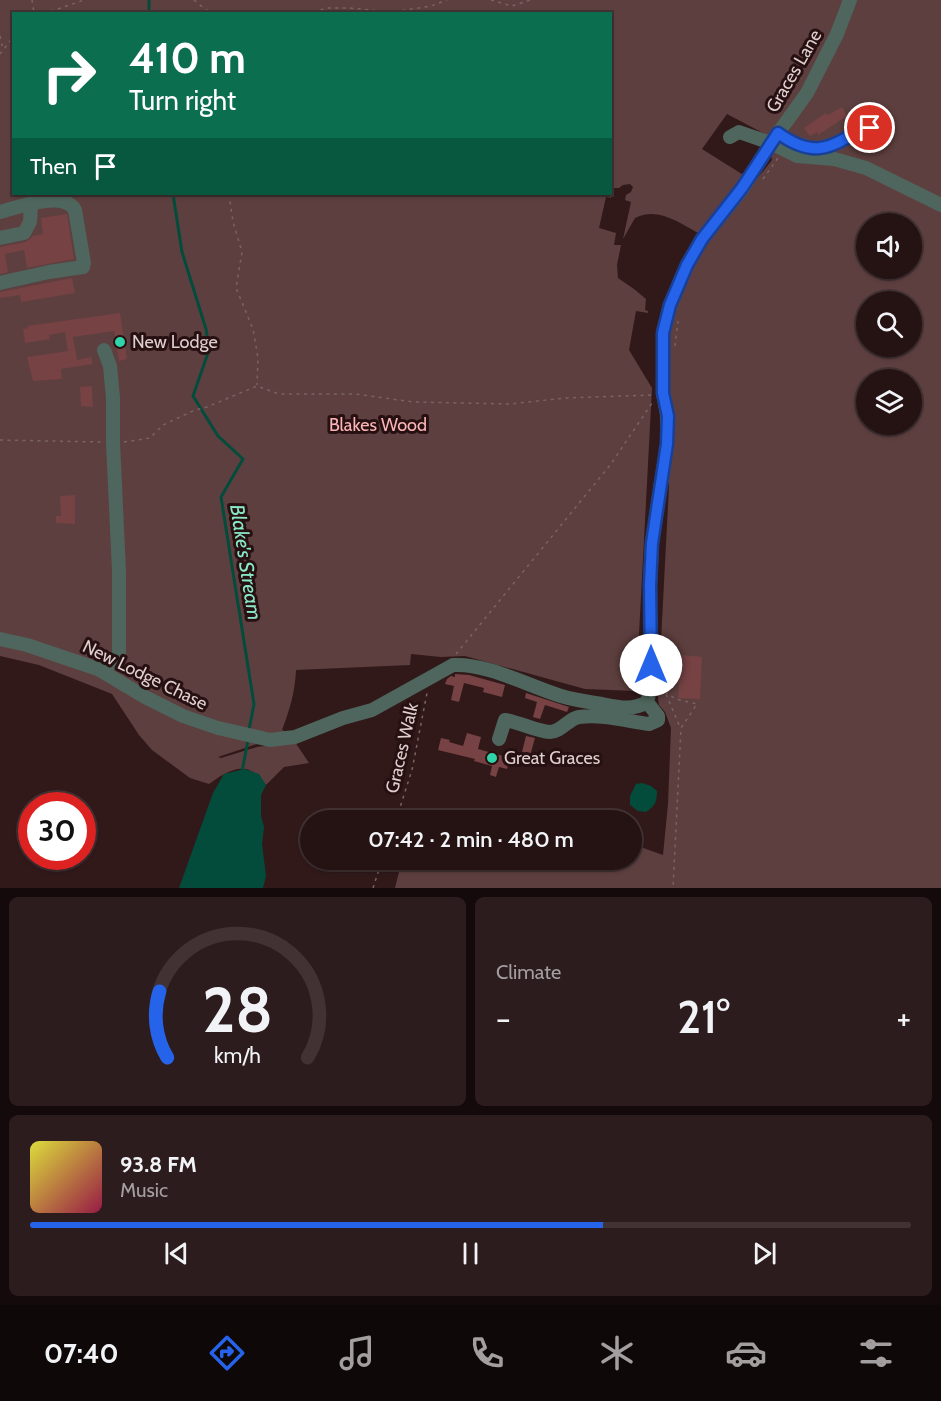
<!DOCTYPE html>
<html lang="en">
<head>
<meta charset="utf-8">
<style>
  :root { --surface:#251314; --page:#2d1c1d; --text:#f1f3f6; --muted:#a39ea0; --line:#423234; --accent:#2563eb }
  body { margin:0; font-family:Cabin,sans-serif; background:var(--page); color:var(--text); height:100vh; display:flex; flex-direction:column; font-size:22px; white-space:nowrap }
  * { box-sizing:border-box; margin:0 }
  p { font-size:20px; color:var(--muted) }
  .icon { flex:none; width:33px; height:33px; fill:none; stroke:currentColor; stroke-width:2; stroke-linecap:round; stroke-linejoin:round }
  .map { position:relative; height:888px; overflow:hidden }
  .panel { display:flex; flex-direction:column; gap:9px; padding:9px; background:#140a0b; flex:1 }
  .panel>* { flex:none }
  .top-card { position:absolute; left:12px; top:12px; width:600px; height:183px; border-radius:0px; box-shadow:0 2px 4px #0004,0 0 0 2px var(--line); background:#0b6e4f; color:#fff; overflow:hidden }
  .buttons { position:absolute; left:856px; top:213px; display:grid; gap:12px }
  .buttons a { display:grid; place-items:center; width:66px; height:66px; border-radius:50%; background:var(--surface); box-shadow:0 2px 4px #0004,0 0 0 2px var(--line); font-size:30px }
  .speed { position:absolute; left:18px; top:792px; display:flex; gap:12px; font-size:30px; font-weight:700; text-align:center }
  .speed>* { display:grid; place-content:center; width:78px; height:78px; border-radius:50%; background:var(--surface); box-shadow:0 2px 4px #0004,0 0 0 2px var(--line); line-height:1 }
  .speed .limit { border:9px solid #d22; background:#fff; color:#111 }
  .pin { position:absolute; display:grid; place-items:center; width:51px; height:51px; color:#fff; margin:-26px; border:3px solid #fff; border-radius:50%; box-shadow:0 2px 6px #0007 }
  .me { position:absolute; width:66px; margin:-33px; rotate:0deg; stroke-linejoin:round; filter:drop-shadow(0 0 4px #0008) }
  .turn { display:flex; align-items:center; gap:21px; height:126px; padding:0 18px; font-size:27px }
  .turn .icon { width:78px; height:78px; stroke-width:2.5 }
  .turn b { display:block; font-size:42px; line-height:51px }
  .then { display:flex; align-items:center; height:57px; padding:0 18px; background:#0003; gap:12px; font-size:22px }
  .big { font-size:45px; font-weight:600; line-height:1.1 }
  .panel .tile { flex:1; display:flex; flex-direction:column; justify-content:center; gap:9px; min-width:0; padding:0 21px; border-radius:9px; background:var(--page) }
  .panel .dial { align-items:center; gap:0 }
  .dial svg { height:156px; overflow:visible; fill:none; stroke:var(--line); stroke-width:7; stroke-linecap:round; text-anchor:middle }
  .dial text { fill:var(--text); stroke:none }
  .song { display:flex; align-items:center; gap:18px }
  .cover { width:72px; height:72px; border-radius:9px; background:linear-gradient(135deg,hsl(60 70% 55%),hsl(340 70% 35%)) }
  .played { height:6px; border-radius:3px; background:linear-gradient(90deg,var(--accent) 65%,var(--line) 65%) }
  .keys { display:flex; justify-content:space-around; direction:ltr }
  .heat { display:flex; justify-content:space-between; align-items:center; font-size:33px; direction:ltr }
  .panel .tiles { flex:1; display:grid; gap:9px; grid-template-columns:1fr 1fr }
  .tile:last-child { grid-column:span 2 }
  .trip { position:absolute; left:300px; top:810px; width:342px; height:60px; border-radius:30px; background:var(--surface); box-shadow:0 2px 4px #0004,0 0 0 2px var(--line); font-weight:600; line-height:60px; text-align:center }
  .tabs { display:flex; height:96px; justify-content:space-around; align-items:center; background:#0f0808; color:var(--muted) }
  .tabs .icon { width:42px; height:42px }
  .tabs .current { color:var(--accent) }
  .tabs b { font-size:27px; color:var(--text) }
  .map>svg:first-child { display:block }
  .green { fill:#5e3f3f; fill-rule:evenodd }
  .water { fill:#034c3b }
  .lines { fill:none; stroke-linecap:round; stroke-linejoin:round }
  .stream { stroke:#034c3b; stroke-width:3 }
  .building { fill:#764244 }
  .path { stroke:#796364; stroke-width:1.5; stroke-dasharray:3 4.5; stroke-linecap:butt }
  .minor { stroke:#4e665d; stroke-width:14 }
  .route-casing { stroke:#184099; stroke-width:15 }
  .route { stroke:#2563eb; stroke-width:10 }
  .poi-dot { fill:#2fd4aa; stroke:#271011; stroke-width:2 }
  .labels { text-anchor:middle; stroke-width:6; stroke-linejoin:round; paint-order:stroke }
  .street-label { font-size:18px; fill:#dfcece; stroke:#271011 }
  .poi-label { font-size:18px; fill:#dfcece; stroke:#271011; text-anchor:start }
  .park-label { font-size:18px; fill:#fbb5b6; stroke:#271011 }
  .water-label { font-size:20px; font-style:italic; fill:#88e8c8; stroke:#271011 }
</style>
</head>
<body>
<div class="map">
<svg width="941" height="888" viewBox="0 0 941 888">
  <rect width="100%" height="100%" fill="#31191a"/>
  <path class="green" d="M0,0H941V888H395L402,860H463L492,868L495,860H632V844L663,855L668,804L671,728L665,712L659,705L658,699L669,486L667,471C667,413 661,335 684,281C702,239 744,196 772,160L767,135L727,114L702,149L745,176L702,235C681,224 658,206 635,218L623,239L631,202L625,200L626,195L631,192L633,187L630,184L623,185L619,188H614L611,198L606,197L599,228L616,233L614,245H621L617,265L618,278L634,289L646,299L645,310L648,311V313L636,311L629,350L652,388L636,691L585,689L465,656L441,657L411,654L410,665L296,670C295,692 290,709 282,730L290,733L218,757L221,758L257,747L295,742L309,763L284,767L266,785C262,781 257,773 251,771C238,763 219,777 209,784L190,778L152,750L139,735L112,694L39,665L0,656ZM14,14H610V194H14ZM867,224H912V268H867ZM867,302H912V346H867ZM867,380H912V424H867Z"/>
  <path class="water" d="M245,769L259,774L266,785L261,795V816L264,827L262,844L266,876L263,888H179L213,793L224,774Z
    M642,783L651,786L657,791C657,802 655,806 646,812L638,811L630,805V796L636,784Z"/>
  <g class="lines">
    <path class="stream" d="M149,0V14
      M173,194L182,252L206,329L209,350L193,396L218,436L243,459L221,497L254,704L249,730
      M242,772L248,740"/>
  </g>
  <path class="building" d="M842,107L847,116L818,135L817,132L810,136L804,128L826,113L828,115Z
    M67,214L74,259L27,268L24,250L5,254L8,272L0,274V247L26,242L33,236L43,234L41,218Z
    M72,278L75,293L21,302L20,295L0,298V292Z
    M120,313L127,359L119,361L114,331L73,337L77,360L91,357L93,364L61,369L62,379L33,381L27,357L68,351L65,332L49,335L50,339L25,343L23,329L28,328L27,326Z
    M92,386L93,407L81,406L80,387Z
    M75,495V524L56,523V516H61L60,496Z
    M681,655L702,657L700,699L678,698Z
    M455,674L469,675L505,685L502,697L483,692L484,688L464,683L459,702L451,700L454,686L445,684L447,679L451,676L455,677Z
    M526,693L569,707L567,712L545,705L540,719L533,717L537,702L525,698Z
    M467,733L481,737L478,749L510,758L507,769L499,767L496,777L490,775L492,766L474,761L475,759L438,750L441,738L450,740L449,742L463,746Z
    M526,736L535,738L528,763L520,760Z"/>
  <g class="lines">
    <path class="path" d="M32,0L34,14
      M194,0L206,10L223,14
      M491,0L512,6L530,0
      M36,14L55,10L84,0
      M306,14L328,8H349L393,12L431,6L447,0
      M0,36L3,49
      M0,54L14,36
      M763,179L778,158
      M229,194L233,222L242,252L236,288L253,329L258,358L257,385
      M675,346L678,321
      M0,440L101,442
      M124,442L150,438L163,425L195,410L207,407L257,386L279,394H355L414,402L510,404L565,398L652,395
      M456,654L611,464L652,403
      M660,692H665L680,727
      M665,692L676,699L697,704L681,728L673,888
      M396,820L412,770L427,693
      M373,888L382,860"/>
    <path class="minor" d="M778,133C815,160 831,147 867,126L875,130H882L883,128L881,123L872,121L867,126
      M730,137L739,132L771,143L797,156L834,159L866,168L941,205
      M0,212C18,207 64,190 75,210L84,263L83,267L49,272L0,283
      M0,238L24,233L30,222L31,203
      M0,639L27,645L98,669L145,697L183,716L218,728L270,740L295,737L343,718L372,710L453,665C486,663 529,686 561,696C574,700 588,702 602,704C617,707 633,711 647,702
      M98,669L114,662L119,654V571L113,442V398L110,366L104,350
      M647,702L651,686L650,585L652,543L667,444V415L663,393V333L670,305L687,265L702,239L743,188L771,143L807,93L837,34L850,0
      M499,739L505,720C520,722 535,731 550,732C561,732 568,719 579,717C602,714 627,721 649,724L658,720V716L647,702"/>
  </g>
  <g class="lines">
    <defs>
      <path id="route" d="M651,665L650,585L652,543L667,444L668,416L663,393V333L670,305L687,265L702,239L742,188L778,133C815,160 831,147 867,126L870,128"/>
    </defs>
    <use href="#route" class="route-casing"/>
    <use href="#route" class="route"/>
  </g>
  <g class="poi-dot">
    <circle cx="120" cy="342" r="6"/>
    <circle cx="492" cy="758" r="6"/>
  </g>
  <g class="labels">
    <g class="street-label">
      <text transform="translate(794 71) rotate(-60)" y="6">Graces Lane</text>
      <text transform="translate(145 675) rotate(26)" y="6">New Lodge Chase</text>
      <text transform="translate(402 748) rotate(-77)" y="6">Graces Walk</text>
    </g>
    <g class="poi-label">
      <text x="132" y="348">New Lodge</text>
      <text x="504" y="764">Great Graces</text>
    </g>
    <g class="park-label">
      <text x="378" y="431">Blakes Wood</text>
    </g>
    <g class="water-label">
      <text transform="translate(246 562) rotate(81)" y="7">Blake's Stream</text>
    </g>
  </g>
</svg>
<div class="buttons">
<a><svg class="icon" aria-label="sound" viewBox="0 0 24 24"><path d="M4 9h4l5-4v14l-5-4H4zM17 9q2 3 0 6"/></svg></a>
<a><svg class="icon" aria-label="search" viewBox="0 0 24 24"><circle cx="10" cy="10" r="6"/><path d="M15 15l6 6"/></svg></a>
<a><svg class="icon" aria-label="layers" viewBox="0 0 24 24"><path d="M12 4l9 5-9 5-9-5zM3 14l9 5 9-5"/></svg></a>
</div>
<div class="speed"><div class="limit">30</div></div>
<div class="pin" style="left:870px;top:128px;background:#d93025"><svg class="icon" aria-label="arrive" viewBox="0 0 24 24"><path d="M6 21V4h12l-3 4 3 4H6"/></svg></div>
<svg class="me" style="left:651px;top:665px" viewBox="-20 -20 40 40"><circle r="19" fill="#fff"/><path d="M0-13L10 11 0 6-10 11z" fill="#2563eb"/></svg>
<div class="trip">07:42 · 2 min · 480 m</div>
<div class="top-card">
<div class="turn"><svg class="icon" aria-label="right" viewBox="0 0 24 24"><path d="M7 20v-9h11M14 6l5 5-5 5"/></svg><div><b>410 m</b>Turn right</div></div>
<div class="then">Then<svg class="icon" aria-label="arrive" viewBox="0 0 24 24"><path d="M6 21V4h12l-3 4 3 4H6"/></svg></div>
</div>
</div>
<section class="panel">
<div class="tiles">
<div class="tile dial"><svg viewBox="0 0 100 80">
<path d="M14 69A42 42 0 1 1 86 69"/>
<path d="M14 69A42 42 0 0 1 10 35" stroke="#2563eb"/>
<text x="50" y="56" font-size="32" font-weight="700">28</text>
<text x="50" y="72" font-size="11">km/h</text>
</svg></div>
<div class="tile"><p>Climate</p>
<div class="heat"><a>−</a><b class="big">21°</b><a>+</a></div>
</div>
<div class="tile">
<div class="song"><i class="cover"></i><div><b>93.8 FM</b><p>Music</p></div></div>
<div class="played"></div>
<div class="keys"><svg class="icon" aria-label="previous" viewBox="0 0 24 24"><path d="M18 5L8 12l10 7zM5 5v14"/></svg><svg class="icon" aria-label="pause" viewBox="0 0 24 24"><path d="M8 5v14M16 5v14"/></svg><svg class="icon" aria-label="next" viewBox="0 0 24 24"><path d="M6 5l10 7-10 7zM19 5v14"/></svg></div>
</div>
</div>
</section>
<nav class="tabs">
<b>07:40</b>
<svg class="icon current" aria-label="directions" viewBox="0 0 24 24"><path d="M12 3l9 9-9 9-9-9zM9 14v-3h6M13 9l2 2-2 2"/></svg>
<svg class="icon" aria-label="music" viewBox="0 0 24 24"><path d="M9 18V5l10-2v13"/><circle cx="6" cy="18" r="3"/><circle cx="16" cy="16" r="3"/></svg>
<svg class="icon" aria-label="phone" viewBox="0 0 24 24"><path d="M5 4h4l2 5-3 2q2 4 5 5l2-3 5 2v4C11 20 4 13 5 4z"/></svg>
<svg class="icon" aria-label="climate" viewBox="0 0 24 24"><path d="M12 3v18M4 7l16 10M4 17L20 7"/></svg>
<svg class="icon" aria-label="car" viewBox="0 0 24 24"><path d="M5 17H2v-5l4-1 3-4h7l3 4 3 1v5h-3M9 17h6M6 11h13"/><circle cx="7" cy="17" r="2"/><circle cx="17" cy="17" r="2"/></svg>
<svg class="icon" aria-label="filters" viewBox="0 0 24 24"><path d="M4 7h16M4 17h16"/><circle cx="9" cy="7" r="2"/><circle cx="15" cy="17" r="2"/></svg>
</nav>
</body>
</html>
